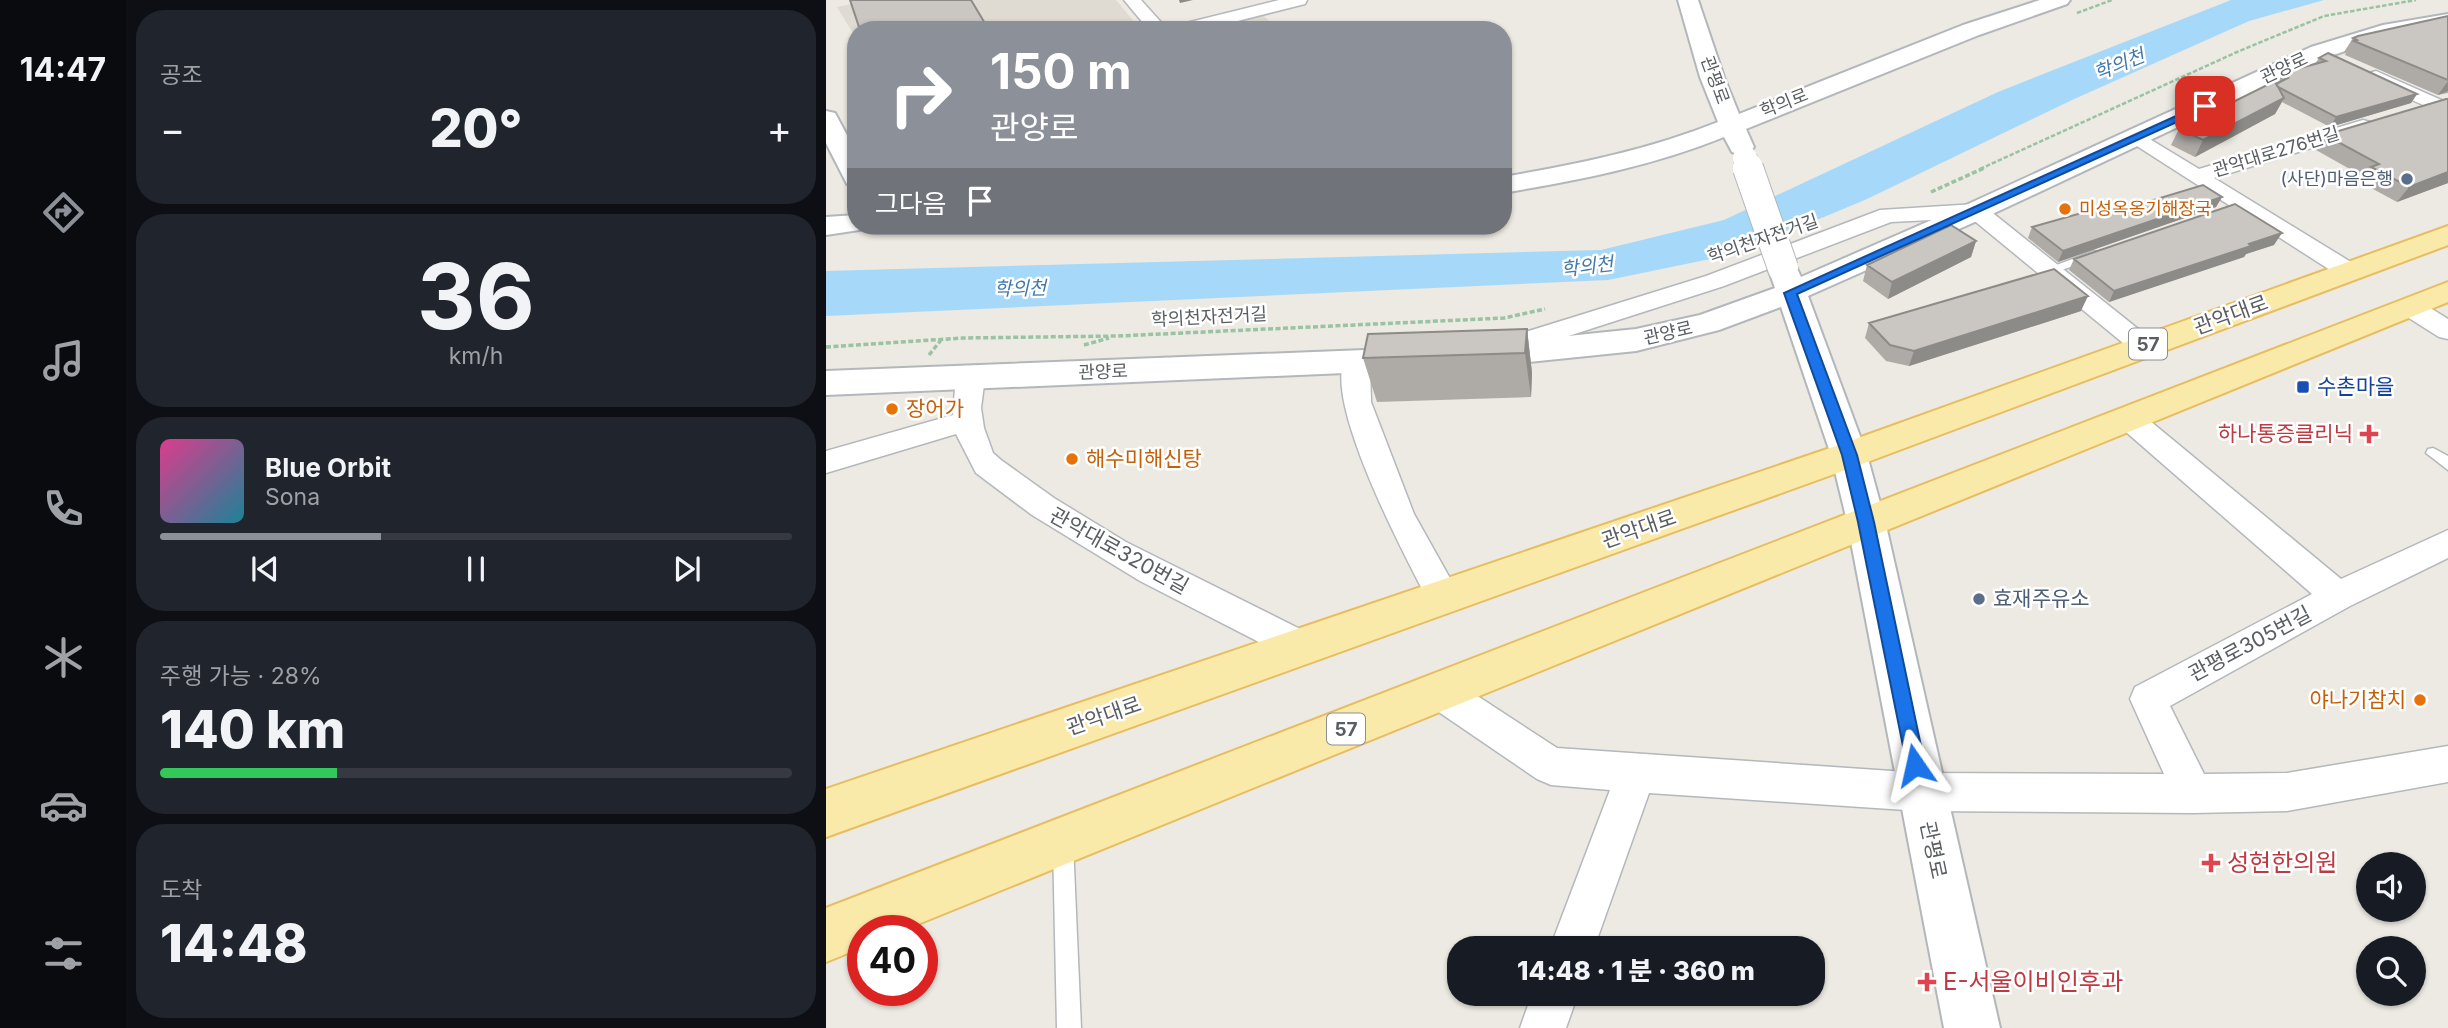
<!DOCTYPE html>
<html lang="ko">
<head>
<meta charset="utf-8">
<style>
  :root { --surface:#171b24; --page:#20242c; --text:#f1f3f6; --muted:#9ea1a6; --line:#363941; --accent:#8c9099 }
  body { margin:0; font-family:Inter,"Noto Sans KR",sans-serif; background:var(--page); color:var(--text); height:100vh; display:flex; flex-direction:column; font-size:26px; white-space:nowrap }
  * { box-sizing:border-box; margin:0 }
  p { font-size:23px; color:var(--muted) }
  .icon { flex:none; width:38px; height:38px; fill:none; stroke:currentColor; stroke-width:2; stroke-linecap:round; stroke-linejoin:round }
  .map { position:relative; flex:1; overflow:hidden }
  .details { display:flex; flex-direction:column; gap:10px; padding:10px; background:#0d0f14; width:700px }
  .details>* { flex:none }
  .top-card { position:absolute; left:21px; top:21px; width:665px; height:214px; border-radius:28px; box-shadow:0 2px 5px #0004; background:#8c9099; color:#fff; overflow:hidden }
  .controls { position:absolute; left:1530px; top:852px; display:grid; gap:14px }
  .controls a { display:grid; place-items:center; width:70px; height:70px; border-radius:50%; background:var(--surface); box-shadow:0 2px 5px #0004; font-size:35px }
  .speed { position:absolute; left:21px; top:915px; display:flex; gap:14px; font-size:35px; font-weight:700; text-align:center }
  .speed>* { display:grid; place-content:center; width:91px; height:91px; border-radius:50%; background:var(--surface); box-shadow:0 2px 5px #0004; line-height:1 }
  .speed .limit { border:10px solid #d22; background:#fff; color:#111 }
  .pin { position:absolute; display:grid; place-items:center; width:60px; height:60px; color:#fff; margin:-30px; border-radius:14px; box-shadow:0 4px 10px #0006 }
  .me { position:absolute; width:77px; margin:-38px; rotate:349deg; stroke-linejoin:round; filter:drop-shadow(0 0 5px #0008) }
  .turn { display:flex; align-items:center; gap:24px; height:147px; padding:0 28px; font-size:32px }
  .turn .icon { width:91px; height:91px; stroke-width:2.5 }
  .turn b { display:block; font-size:49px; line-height:60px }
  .then { display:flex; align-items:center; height:66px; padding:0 28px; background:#0003; gap:14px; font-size:26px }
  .big { font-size:52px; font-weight:800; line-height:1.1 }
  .details .widget { flex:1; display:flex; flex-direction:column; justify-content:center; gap:10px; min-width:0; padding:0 24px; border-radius:28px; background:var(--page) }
  .details .dial { align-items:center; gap:0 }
  .dial b { font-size:91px; line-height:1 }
  .song { display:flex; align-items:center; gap:21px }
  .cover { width:84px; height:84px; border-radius:10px; background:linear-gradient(135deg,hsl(330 70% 55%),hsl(190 70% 35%)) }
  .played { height:7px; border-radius:4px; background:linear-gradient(90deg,var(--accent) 35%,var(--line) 35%) }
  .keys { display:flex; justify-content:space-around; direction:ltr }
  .heat { display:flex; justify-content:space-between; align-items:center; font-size:38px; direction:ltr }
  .charge { height:10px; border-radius:5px; background:linear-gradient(90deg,#34c759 28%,var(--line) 0) }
  .trip { position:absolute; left:621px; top:936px; width:378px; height:70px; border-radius:28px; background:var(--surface); box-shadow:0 2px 5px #0004; font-weight:800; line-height:70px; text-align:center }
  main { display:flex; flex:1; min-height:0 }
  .tab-bar { display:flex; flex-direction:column; width:126px; justify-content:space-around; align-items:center; background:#090b0e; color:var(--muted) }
  .tab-bar .icon { width:49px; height:49px }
  .tab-bar .selected { color:var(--accent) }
  .tab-bar b { font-size:32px; color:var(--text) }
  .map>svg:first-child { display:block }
  .education { fill:#dfdbd3 }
  .water { fill:#a5d8f9 }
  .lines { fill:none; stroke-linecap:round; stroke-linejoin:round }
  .lane-casing { stroke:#b4b8bc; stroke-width:3 }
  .street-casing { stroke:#b4b8bc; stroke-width:3 }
  .secondary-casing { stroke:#b3b7bc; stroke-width:4 }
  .primary-casing { stroke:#e8bd5f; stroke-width:4 }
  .path-far1 { stroke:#99c3a3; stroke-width:2.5; stroke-dasharray:4.5 2; stroke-linecap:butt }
  .path { stroke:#99c3a3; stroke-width:3.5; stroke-dasharray:5 2.5; stroke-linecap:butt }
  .lane { fill:#fff; fill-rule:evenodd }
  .street { fill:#fff; fill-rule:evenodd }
  .secondary { fill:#fff; fill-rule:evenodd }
  .primary { fill:#faeaa9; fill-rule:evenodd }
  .secondary-bridge-far1-casing { stroke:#b3b7bc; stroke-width:25; stroke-linecap:butt }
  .secondary-bridge-casing { stroke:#b3b7bc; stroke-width:32; stroke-linecap:butt }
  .secondary-bridge-far1 { stroke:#fff; stroke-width:24 }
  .secondary-bridge { stroke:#fff; stroke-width:30 }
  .wall { fill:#aeaaa6 }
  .shaded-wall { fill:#8d8b87 }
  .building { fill:#cac6c1; stroke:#8d8b87; stroke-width:2 }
  .route { fill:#1a73e8; stroke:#114b97; stroke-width:2 }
  .service-dot { fill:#5c6f8a; stroke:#fff; stroke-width:2.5 }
  .food-dot { fill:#e8710a; stroke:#fff; stroke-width:2.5 }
  .transit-dot { fill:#1a4fb4; stroke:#fff; stroke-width:2.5 }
  .health-dot { fill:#e0444e; stroke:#fff; stroke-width:2.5 }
  .labels { text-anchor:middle; stroke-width:5; stroke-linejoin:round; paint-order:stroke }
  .far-street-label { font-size:18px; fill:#5a5e62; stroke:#fff }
  .far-service-label { font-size:18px; fill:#4e5e75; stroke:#fff; text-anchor:end }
  .far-food-label { font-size:18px; fill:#c56008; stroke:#fff; text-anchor:start }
  .far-water-label { font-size:19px; font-style:italic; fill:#4379aa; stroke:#fff }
  .shield { fill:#fff; stroke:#8c8e91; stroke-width:2 }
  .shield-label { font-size:19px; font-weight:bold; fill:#5a5e62 }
  .street-label { font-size:21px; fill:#5a5e62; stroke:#fff }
  .transit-label { font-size:21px; fill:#164399; stroke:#fff; text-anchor:start }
  .food-label { font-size:21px; fill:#c56008; stroke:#fff; text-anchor:start }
  .health-label { font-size:21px; fill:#be3a42; stroke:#fff; text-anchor:end }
  .service-label { font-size:21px; fill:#4e5e75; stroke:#fff; text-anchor:start }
  .near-health-label { font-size:24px; fill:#be3a42; stroke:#fff; text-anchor:start }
</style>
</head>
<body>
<main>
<nav class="tab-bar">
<b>14:47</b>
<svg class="icon selected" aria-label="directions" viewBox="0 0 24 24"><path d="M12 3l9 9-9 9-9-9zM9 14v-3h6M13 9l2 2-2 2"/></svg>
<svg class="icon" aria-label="music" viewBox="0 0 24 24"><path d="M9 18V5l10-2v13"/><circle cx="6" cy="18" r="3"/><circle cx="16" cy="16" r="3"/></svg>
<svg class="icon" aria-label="phone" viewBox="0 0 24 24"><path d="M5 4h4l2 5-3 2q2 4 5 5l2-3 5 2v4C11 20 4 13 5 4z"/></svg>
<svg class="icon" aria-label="climate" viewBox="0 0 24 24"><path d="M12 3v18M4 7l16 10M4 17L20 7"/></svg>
<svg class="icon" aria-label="car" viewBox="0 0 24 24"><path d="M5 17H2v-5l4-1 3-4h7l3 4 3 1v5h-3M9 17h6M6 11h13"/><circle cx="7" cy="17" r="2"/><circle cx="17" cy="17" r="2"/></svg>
<svg class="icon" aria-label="filters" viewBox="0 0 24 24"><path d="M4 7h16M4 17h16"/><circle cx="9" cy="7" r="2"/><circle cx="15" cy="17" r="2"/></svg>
</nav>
<section class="details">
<div class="widget"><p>공조</p>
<div class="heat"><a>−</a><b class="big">20°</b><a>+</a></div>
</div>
<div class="widget dial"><b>36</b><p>km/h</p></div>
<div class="widget">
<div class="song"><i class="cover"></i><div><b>Blue Orbit</b><p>Sona</p></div></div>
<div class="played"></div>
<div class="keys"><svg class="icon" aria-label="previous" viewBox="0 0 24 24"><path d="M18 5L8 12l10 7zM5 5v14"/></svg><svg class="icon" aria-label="pause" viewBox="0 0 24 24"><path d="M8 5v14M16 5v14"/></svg><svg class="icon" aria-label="next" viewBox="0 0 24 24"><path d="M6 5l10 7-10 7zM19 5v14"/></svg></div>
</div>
<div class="widget"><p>주행 가능 · 28%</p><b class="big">140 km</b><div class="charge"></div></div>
<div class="widget"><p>도착</p><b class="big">14:48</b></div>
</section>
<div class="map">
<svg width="1622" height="1028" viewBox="0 0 1622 1028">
  <rect width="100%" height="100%" fill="#eceae2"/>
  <path class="education" d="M45,0H290L315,30H30V38L11,7Z
    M437,15L452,30H375Z"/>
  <path class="water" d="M1405,0H1498L1423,21L1246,100L1041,199L986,222L894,257L782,280L0,316V271L775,250L898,220L1172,92Z"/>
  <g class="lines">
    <defs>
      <path id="lane" d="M1268,251L1272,252V258L1223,274L1217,270Z
        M1607,448L1622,456V470L1600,453L1602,449Z
        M237,833L244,836L247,843L255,1028H231L227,843L230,836Z"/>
      <path id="street" d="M298,0H315L342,30H323Z
        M453,0H481L479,4L376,30H345L348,26Z
        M1550,71L1622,103V116L1543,81L1541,77L1543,73Z
        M1537,120L1544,122L1547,126L1544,130L1388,178L1533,267L1536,272L1533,277L1524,279L1515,277L1300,139L1303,135H1317L1373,169Z
        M1150,204L1158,206L1326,340L1330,346L1326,352L1317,355L1308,352L1145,218L1065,222L898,286L671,359L661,362L651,359L648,353L651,347L880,276L1054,210Z
        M1584,299L1593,301L1622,319V339L1613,337L1575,313L1571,307L1575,301Z
        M530,353L540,356L544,362L545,402L588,514L635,598L630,608L618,612L606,608C583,564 494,399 520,356Z
        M145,368L155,370L159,377L155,408L158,428L167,453L175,460L228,498L300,542L488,636L494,647L488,658L476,662L464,658L314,581L206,515L150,473L130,434L0,473V451L127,415L129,388L135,370Z
        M1302,408L1312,411L1515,579L1622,530V558L1524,606L1344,706L1378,774L1461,773L1622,746V782L1461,811L1367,813L1095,811L823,793L768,948H724L784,790L725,785L711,779L601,704L596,692L601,680L614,675L627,680L731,748L1095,773L1338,774L1304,699L1309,687L1486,594L1292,425L1288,418L1292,411Z
        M706,994H752L740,1028H694Z"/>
      <path id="secondary" d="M852,0H872L898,77L913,114L1137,25L1214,0H1244L1241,4L1153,35L920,129L928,147L924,152L915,155L906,152L898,137C827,166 753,180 677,193V177C752,164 822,150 892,122L874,77Z
        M1622,14V26L1559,38L1501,57L1160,217L982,296L1041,455L1059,521L1174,1028H1118L1021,521L1005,455L955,307L893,330L810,351L653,367L641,364L637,356L641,348L653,345L810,329L874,315L949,288L942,268L946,262L957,259L968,262L975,277L1140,205L1485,47L1557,25Z
        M0,111L9,113L30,152V186L21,184L0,143Z
        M30,215V226H42L40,229L0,235V217Z
        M589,348L601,351L606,359L601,367L589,370L0,395V371Z"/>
      <path id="primary" d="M1622,226V245L1036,464L0,837V789L1010,446Z
        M1622,282V302L75,931H37V947L0,962V908Z"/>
    </defs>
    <use href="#lane" class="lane-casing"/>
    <use href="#street" class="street-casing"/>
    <use href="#secondary" class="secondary-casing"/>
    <use href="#primary" class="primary-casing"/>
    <path class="path-far1" d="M1251,13L1286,0
      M1154,169L1411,52L1498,16L1590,0"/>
    <path class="path" d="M1105,192L1158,168
      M258,345L283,338
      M0,347L137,338L292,336L678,318L719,309
      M103,355L115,340"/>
    <use href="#lane" class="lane"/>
    <use href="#street" class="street"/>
    <use href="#secondary" class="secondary"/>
    <use href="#primary" class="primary"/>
    <defs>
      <path id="secondary-bridge-far1" d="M919,158L923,169"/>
      <path id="secondary-bridge" d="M922,168L957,268"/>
    </defs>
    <use href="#secondary-bridge-far1" class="secondary-bridge-far1-casing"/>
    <use href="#secondary-bridge" class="secondary-bridge-casing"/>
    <use href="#secondary-bridge-far1" class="secondary-bridge-far1"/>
    <use href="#secondary-bridge" class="secondary-bridge"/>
  </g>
  <path class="wall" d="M1622,16V93L1612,95L1519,55L1520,53L1518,52L1527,38Z
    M1493,58L1591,94L1585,103L1504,127L1456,102L1449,114L1369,157L1345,145L1353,129L1451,83L1456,75L1489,64Z
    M1499,135L1622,183L1571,202L1534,182L1538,177L1490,150Z
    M1396,197L1390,207L1232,262L1202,238L1206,227L1288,212Z
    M1150,241L1145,257L1062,299L1037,281L1041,265Z
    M1448,245L1420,254L1418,257L1283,302L1243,270L1248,259Z
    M1255,311L1083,366L1060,361L1039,338L1043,323Z
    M701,329L706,373L705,397L551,402L537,358Z"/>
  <path class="shaded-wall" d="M353,0H367L354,3Z
    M1622,81V91L1612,95Z
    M1591,94L1585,103L1504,127L1510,117Z
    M1458,98L1449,114L1369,157L1377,140Z
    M1622,172V183L1571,202L1583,187Z
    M1396,197L1390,207L1232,262L1237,251Z
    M1456,233L1448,245L1420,254L1418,257L1283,302L1288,291Z
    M1150,241L1145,257L1062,299L1066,282Z
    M1262,296L1255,311L1083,366L1088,351Z
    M701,329L706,373L705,397L699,353Z"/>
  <path class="building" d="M24,0H145L163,30H34Z
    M1622,16V80L1528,41L1531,40L1527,38L1532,36Z
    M1502,53L1591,94L1510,117L1452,87L1450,84L1462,78L1456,75L1467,70L1500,61L1493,58Z
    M1449,81L1458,98L1377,140L1353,129Z
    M1620,99H1622V172L1583,187L1545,167L1553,164L1499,135Z
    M1377,185L1396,197L1237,251L1206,227L1280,206L1288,212Z
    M1409,204L1456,233L1423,244L1425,246L1288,291L1248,259Z
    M1125,225L1150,241L1066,282L1041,265Z
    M1228,269L1262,296L1088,351L1064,345L1043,323Z
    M701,329L699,353L537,358L542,334Z"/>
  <path class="route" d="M1379,103L1384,106L1382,108L971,294L1031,455L1048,522L1099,765L1096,771L1089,774L1082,771L1032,522L1016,455L958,293Z"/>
  <g class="service-dot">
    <circle cx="1581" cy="179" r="7"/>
    <circle cx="1153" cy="599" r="7"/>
  </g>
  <g class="food-dot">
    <circle cx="1239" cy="209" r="7"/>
    <circle cx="66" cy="409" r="7"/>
    <circle cx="246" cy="459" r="7"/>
    <circle cx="1594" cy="700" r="7"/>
  </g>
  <rect class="transit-dot" x="1470" y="380" width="14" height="14" rx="3.5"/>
  <g class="health-dot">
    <path d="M1539.5 423.5h7v7h7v7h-7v7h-7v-7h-7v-7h7z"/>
    <path d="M1381.5 852.5h7v7h7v7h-7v7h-7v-7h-7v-7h7z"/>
    <path d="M1097.5 971.5h7v7h7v7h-7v7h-7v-7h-7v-7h7z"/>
  </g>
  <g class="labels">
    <g class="far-street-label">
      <text transform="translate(1458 68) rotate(-25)" y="6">관양로</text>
      <text transform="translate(889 80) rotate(70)" y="6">관평로</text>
      <text transform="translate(958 103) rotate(-22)" y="6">학의로</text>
      <text transform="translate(1450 152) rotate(-17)" y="6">관악대로276번길</text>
      <text transform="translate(937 239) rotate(-19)" y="6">학의천자전거길</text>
      <text transform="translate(383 317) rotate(-3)" y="6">학의천자전거길</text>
      <text transform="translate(842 333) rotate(-13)" y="6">관양로</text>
      <text transform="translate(277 372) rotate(-2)" y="6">관양로</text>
    </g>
    <g class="far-service-label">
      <text x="1567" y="185">(사단)마음은행</text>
    </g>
    <g class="far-food-label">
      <text x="1253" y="215">미성옥옹기해장국</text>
    </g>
    <g class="far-water-label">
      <text transform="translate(1293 64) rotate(-22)" y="7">학의천</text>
      <text transform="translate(761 266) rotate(-7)" y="7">학의천</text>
      <text transform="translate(194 288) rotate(-1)" y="7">학의천</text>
    </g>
    <g class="shield">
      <rect x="1303" y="328.5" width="38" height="31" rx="5"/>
      <rect x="501" y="713.5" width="38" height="31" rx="5"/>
    </g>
    <g class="shield-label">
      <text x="1322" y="351">57</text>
      <text x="520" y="736">57</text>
    </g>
    <g class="street-label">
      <text transform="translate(1405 315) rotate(-20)" y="7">관악대로</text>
      <text transform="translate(813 529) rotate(-19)" y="7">관악대로</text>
      <text transform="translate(293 551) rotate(29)" y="7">관악대로320번길</text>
      <text transform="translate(1424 644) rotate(-28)" y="7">관평로305번길</text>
      <text transform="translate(278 716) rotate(-19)" y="7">관악대로</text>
      <text transform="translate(1107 850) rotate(78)" y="7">관평로</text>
    </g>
    <g class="transit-label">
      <text x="1491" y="394">수촌마을</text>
    </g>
    <g class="food-label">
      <text x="80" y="416">장어가</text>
      <text x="260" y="466">해수미해신탕</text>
      <text x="1580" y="707" text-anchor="end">야나기참치</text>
    </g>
    <g class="health-label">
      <text x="1527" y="441">하나통증클리닉</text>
    </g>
    <g class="service-label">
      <text x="1167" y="606">효재주유소</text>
    </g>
    <g class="near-health-label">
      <text x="1401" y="871">성현한의원</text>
      <text x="1117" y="990">E-서울이비인후과</text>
    </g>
  </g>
</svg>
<div class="controls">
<a><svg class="icon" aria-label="sound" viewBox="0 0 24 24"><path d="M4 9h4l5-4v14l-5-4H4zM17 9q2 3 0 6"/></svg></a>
<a><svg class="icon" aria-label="search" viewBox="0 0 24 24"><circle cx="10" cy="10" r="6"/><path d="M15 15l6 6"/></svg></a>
</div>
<div class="speed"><div class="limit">40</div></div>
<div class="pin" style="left:1379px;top:106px;background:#d93025"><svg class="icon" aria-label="arrive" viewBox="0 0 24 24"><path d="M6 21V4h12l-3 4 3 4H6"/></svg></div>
<svg class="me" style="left:1089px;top:765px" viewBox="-20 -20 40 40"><path d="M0-17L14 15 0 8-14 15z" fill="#1a73e8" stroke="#fff" stroke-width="4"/></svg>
<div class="trip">14:48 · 1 분 · 360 m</div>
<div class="top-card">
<div class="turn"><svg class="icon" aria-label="right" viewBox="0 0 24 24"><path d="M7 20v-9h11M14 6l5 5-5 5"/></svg><div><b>150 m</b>관양로</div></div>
<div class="then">그다음<svg class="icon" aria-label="arrive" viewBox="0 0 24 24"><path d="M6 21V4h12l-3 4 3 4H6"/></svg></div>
</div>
</div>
</main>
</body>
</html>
